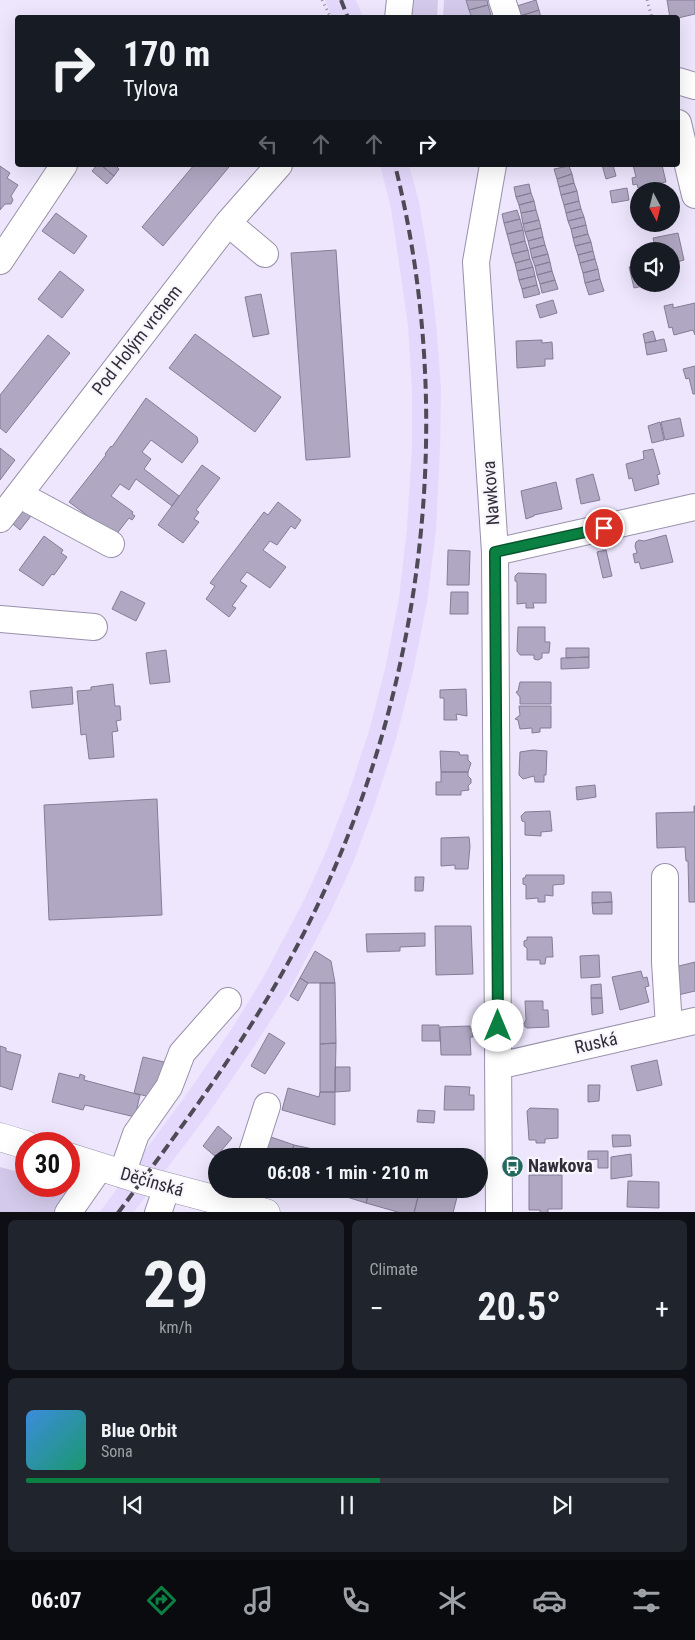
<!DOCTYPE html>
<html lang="en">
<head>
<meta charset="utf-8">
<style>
  :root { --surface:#171b24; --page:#20242c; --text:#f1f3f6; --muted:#9ea1a6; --line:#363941; --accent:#0b8043 }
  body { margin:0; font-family:"Roboto Condensed",sans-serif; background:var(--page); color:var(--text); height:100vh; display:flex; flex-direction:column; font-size:19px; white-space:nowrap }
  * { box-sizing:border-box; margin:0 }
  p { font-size:16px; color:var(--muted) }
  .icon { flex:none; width:28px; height:28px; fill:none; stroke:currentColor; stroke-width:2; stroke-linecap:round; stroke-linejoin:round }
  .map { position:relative; height:1212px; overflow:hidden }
  .panel { display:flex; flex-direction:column; gap:8px; padding:8px; background:#0d0f14; flex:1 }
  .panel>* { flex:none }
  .banner { position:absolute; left:15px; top:15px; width:665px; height:152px; border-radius:5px; box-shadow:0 5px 20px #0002; background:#171b24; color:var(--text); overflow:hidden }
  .needle { width:32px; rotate:173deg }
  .controls { position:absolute; left:630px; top:182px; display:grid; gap:10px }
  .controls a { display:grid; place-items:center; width:50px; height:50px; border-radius:50%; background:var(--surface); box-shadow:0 5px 20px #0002; font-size:25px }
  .speed { position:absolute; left:15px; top:1132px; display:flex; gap:10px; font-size:25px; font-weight:700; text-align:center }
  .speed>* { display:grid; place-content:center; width:65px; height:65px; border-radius:50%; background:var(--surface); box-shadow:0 5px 20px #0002; line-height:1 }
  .speed .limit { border:8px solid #d22; background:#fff; color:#111 }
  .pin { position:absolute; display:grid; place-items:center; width:42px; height:42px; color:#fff; margin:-21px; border:2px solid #fff; border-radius:50%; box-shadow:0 1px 5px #0007 }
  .me { position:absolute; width:55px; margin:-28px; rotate:0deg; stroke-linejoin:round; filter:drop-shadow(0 0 4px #0008) }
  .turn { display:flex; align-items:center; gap:18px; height:105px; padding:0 25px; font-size:22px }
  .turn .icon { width:65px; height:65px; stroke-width:2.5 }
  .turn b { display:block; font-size:35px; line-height:42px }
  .lanes { display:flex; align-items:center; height:48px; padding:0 25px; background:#0003; justify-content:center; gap:25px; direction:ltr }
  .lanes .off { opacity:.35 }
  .big { font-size:38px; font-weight:700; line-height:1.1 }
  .panel .widget { flex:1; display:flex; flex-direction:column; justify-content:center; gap:8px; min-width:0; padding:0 18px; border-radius:8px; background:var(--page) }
  .panel .dial { align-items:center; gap:0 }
  .dial b { font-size:65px; line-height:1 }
  .song { display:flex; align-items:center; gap:15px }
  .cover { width:60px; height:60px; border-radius:8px; background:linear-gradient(135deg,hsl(210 70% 55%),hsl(160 70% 35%)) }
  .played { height:5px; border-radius:2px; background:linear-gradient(90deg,var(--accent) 55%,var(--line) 55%) }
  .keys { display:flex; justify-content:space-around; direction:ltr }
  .heat { display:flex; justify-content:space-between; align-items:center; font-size:28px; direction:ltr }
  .panel .tiles { flex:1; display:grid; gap:8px; grid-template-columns:1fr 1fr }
  .widget:last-child { grid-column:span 2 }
  .trip { position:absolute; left:208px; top:1148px; width:280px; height:50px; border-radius:25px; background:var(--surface); box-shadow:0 5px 20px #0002; font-weight:700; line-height:50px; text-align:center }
  .dock { display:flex; height:80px; justify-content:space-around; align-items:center; background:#090b0e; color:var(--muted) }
  .dock .icon { width:35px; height:35px }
  .dock .current { color:var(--accent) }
  .dock b { font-size:22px; color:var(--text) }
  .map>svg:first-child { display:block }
  .built { fill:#e4d9fc }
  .green { fill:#d3c9ea }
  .building { fill:#b0a7c2; stroke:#857d97 }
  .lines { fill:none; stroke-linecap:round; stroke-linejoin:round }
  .minor-casing { stroke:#9890aa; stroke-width:28 }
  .major-casing { stroke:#9890aa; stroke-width:29 }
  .path { stroke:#8f899a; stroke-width:3; stroke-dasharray:1 4; stroke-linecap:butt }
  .minor { stroke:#fff; stroke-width:26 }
  .major { stroke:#fff; stroke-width:28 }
  .rail { stroke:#4e4a56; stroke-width:4; stroke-dasharray:10 5; stroke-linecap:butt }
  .route-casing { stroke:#07532c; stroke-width:12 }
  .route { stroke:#0b8043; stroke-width:9 }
  .labels { text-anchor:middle; stroke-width:4.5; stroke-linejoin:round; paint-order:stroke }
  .street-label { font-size:18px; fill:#312d38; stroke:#f8f6fc }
  .poi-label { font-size:18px; font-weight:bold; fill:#312d38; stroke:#f8f6fc; text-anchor:start }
</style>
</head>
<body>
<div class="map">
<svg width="695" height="1213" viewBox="0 0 695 1213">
  <rect width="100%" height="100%" fill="#ede6fd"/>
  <path class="built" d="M325,0H356L363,17H332Z
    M380,165H409L419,202L429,263L436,323L441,389L440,448L436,530L427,602L413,672L396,739L375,804L353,863L330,913L288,993L255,1045L208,1114L134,1212L99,1213L184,1098L231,1030L263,978L304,900L326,852L348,795L369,731L386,665L399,598L407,528L412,447V390L408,325L391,208Z"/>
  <path class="green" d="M411,0H438L437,17L408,18Z
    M444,0H466L472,17L443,18Z
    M0,1167L26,1174V1186H72L55,1212H0Z"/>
  <path class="building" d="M466,0H487L488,5L469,10Z
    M536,0L539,10L520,16L517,6Z
    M667,0H695V14L678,18H670Z
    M488,5L491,15L482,18H472L469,10Z
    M539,10L541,18H520V16Z
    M97,165H101L114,176L107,184L92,171Z
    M101,165H115L119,169L114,176Z
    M194,165H227L229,167L163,246L142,227Z
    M602,165H613L616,176L606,179Z
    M633,165H662L666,182L638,188L637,184L633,185L632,178L636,177Z
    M0,166L10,173L7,178L18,185L11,196L13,200L11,204H5L0,210Z
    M569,166L572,174L557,179L554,169Z
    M572,174L574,183L559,187L557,179Z
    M574,183L577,191L561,195L559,187Z
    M529,184L531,193L516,197L514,187Z
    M627,188L629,200L612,203L610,191Z
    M577,191L579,201L564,205L561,195Z
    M531,193L534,201L519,205L516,197Z
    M534,201L536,210L521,213L519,205Z
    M579,201L581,209L566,213L564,205Z
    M581,209L584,217L568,221L566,213Z
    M517,210L520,219L504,223L502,214Z
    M536,210L539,220L523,224L521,213Z
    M56,213L87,236L74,254L42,231Z
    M584,217L586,225L571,229L568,221Z
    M520,219L523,230L507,234L504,223Z
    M539,220L541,228L525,232L523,224Z
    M586,225L588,234L573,238L571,229Z
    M541,228L543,237L528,241L525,232Z
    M523,230L525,241L510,245L507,234Z
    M678,233L684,260L674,263L675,268L671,269V251H656L653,238Z
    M588,234L591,242L575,246L573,238Z
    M543,237L545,245L530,249L528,241Z
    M525,241L528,250L512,254L510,245Z
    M591,242L593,251L578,255L575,246Z
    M545,245L548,254L532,258L530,249Z
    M336,250L350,457L306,460L291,253Z
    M528,250L530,259L515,263L512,254Z
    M593,251L595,259L580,263L578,255Z
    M548,254L550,262L535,266L532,258Z
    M530,259L533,267L517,271L515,263Z
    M595,259L598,269L583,273L580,263Z
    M550,262L552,271L537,275L535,266Z
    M639,265V284H653L634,288L629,267Z
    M533,267L535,276L519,280L517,271Z
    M598,269L600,279L585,283L583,273Z
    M60,271L84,290L62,318L38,299Z
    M552,271L555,280L540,284L537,275Z
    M535,276L537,285L522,289L519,280Z
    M600,279L604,291L589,295L585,283Z
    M555,280L558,289L542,293L540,284Z
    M537,285L540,294L524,298L522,289Z
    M261,294L269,334L253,337L245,297Z
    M553,300L557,313L540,318L536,305Z
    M695,303V335L693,330L674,335L672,327L669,328L664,306L673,304V308Z
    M653,331L656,341L645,343L643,334Z
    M195,334L281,397L255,432L169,368Z
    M48,335L70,353L6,433L0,428V395Z
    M664,339L667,351L647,355L645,343Z
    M542,340V343L552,342L553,359H545V366L517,368L516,341Z
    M695,366V394H693L689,378L686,379L683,369Z
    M146,398L197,437L198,442L182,463L151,440L142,452L151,459L144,469L179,496L172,506L136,479L129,490L120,484L111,496L133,512L132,514L135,516L132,520L129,518L115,536L69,502L106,455L105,454L111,446L112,447Z
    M680,418L684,436L665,440L661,422Z
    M660,422L664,440L652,443L648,426Z
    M0,448L15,460L0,480Z
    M653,449L660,474L657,475L659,484L635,491L632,478L629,479L626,464L644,459L643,451Z
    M202,465L220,478L196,510L199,512L194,519L199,522L183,543L158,525Z
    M593,474L600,500L581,504L576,479Z
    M556,482L562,509L534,515V516L526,519L521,491Z
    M278,502L301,520L295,529L291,526L277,545L270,541L263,550L286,567L270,588L247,572L240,581L247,586L232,606L236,608L229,617L206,599L215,586L210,583L264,512L268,515Z
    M27,506L34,512L20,530L13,524Z
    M666,535L673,562L641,569L639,562L635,563L633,554L637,553L635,546L636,542L639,540L644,541Z
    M44,536L63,550L61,553L67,557L54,575L52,574L43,586L19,570Z
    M448,550L470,551L469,585H447Z
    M606,550L612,576L603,578L597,552Z
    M518,573L546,574V603H533L534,608H526V603L517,604V582L515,581V576Z
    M121,591L145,603L136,621L112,609Z
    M451,592H468V614H450Z
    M518,627H545V642H550L549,653H542V658L538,660L534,659V655H520L517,651Z
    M566,648H589V657L566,658Z
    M166,650L170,682L150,684L146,653Z
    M589,657V668L561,669V658Z
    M520,682H551V704H520V697L516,692L518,691Z
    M113,684L115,706H120L121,720L116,721L118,731L112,732L114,757L89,759L86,734L81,735L77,691L91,690V687Z
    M72,687L73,704L32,708L30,691Z
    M466,689L467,716L456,714L457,720H444V698H440V690Z
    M519,706H551V728H540V732L532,733V728L520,729L518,720L515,719L520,715Z
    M533,750L547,751L546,775H544V782H535L534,776L523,779L519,775L520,752Z
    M440,751L459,752L460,755H468V760L471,763L468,772H441Z
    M441,772H468V776L471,779V783L468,786L469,790L461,791V795H436V782H441Z
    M595,785L596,797L577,800L576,787Z
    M157,799L162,915L49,920L44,805Z
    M694,806H695V902H689L688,861H686L685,847L657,848L656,813L694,812Z
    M550,811L552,831L541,832V836L525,835V822L522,821L521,816L525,812Z
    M469,837L470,846L468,869H455V865L441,866V838Z
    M526,875H564V884L553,885V896L545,895V902H538V898L526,899V885L523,884V878H525Z
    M415,877H424L423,891H415Z
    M592,892H611L612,902L592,903Z
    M612,902V914H593L592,903Z
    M435,926H471L473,974L436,975Z
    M425,933V946L400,947V951L367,952L366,934Z
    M527,937H552L553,957H546L545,964H540V960H527V948L524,946V941L527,940Z
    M315,951L331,961L335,983H308L300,978Z
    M599,955L600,977L581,978L580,956Z
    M695,962V991L678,995L671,968Z
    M641,971L643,978L647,977L649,986L645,987L649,1002L620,1010L612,977Z
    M300,978L308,983L298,1001L290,996Z
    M320,983H335L336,1043L320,1044Z
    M601,984L602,998H591V985Z
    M591,998H602L603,1013L592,1015Z
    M525,1001H543V1010H548L549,1027L527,1028L523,1025L526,1020Z
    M422,1025H439L440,1041H422Z
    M470,1026V1029H473V1037H470L471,1055H441L440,1027Z
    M269,1033L285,1043L265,1074L251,1066Z
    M336,1043L335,1092H320V1044Z
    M0,1046L6,1048V1051L21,1055L12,1090L0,1086Z
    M143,1057L164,1062L154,1098L134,1093Z
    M657,1060L662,1085L637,1091L631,1066Z
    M335,1067H350V1091L335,1092Z
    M59,1073L79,1078L80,1074L85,1076L84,1080L140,1095L135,1117L85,1105L83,1110L52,1102Z
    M588,1085H600L599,1101L588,1102Z
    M445,1086L470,1087L469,1095H474V1110H444Z
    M288,1088L319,1097L320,1092H335V1125L282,1110Z
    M530,1108L558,1109V1138L545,1139V1143H536V1140H529L527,1111Z
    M418,1110L435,1111L434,1123L417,1122Z
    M218,1126L232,1138L216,1157L203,1146Z
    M612,1135H630L631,1146L613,1147Z
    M268,1136L294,1145L290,1156H262Z
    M294,1145L322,1151L321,1152L335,1156H290Z
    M588,1151H608V1168H598V1159L588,1160Z
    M631,1154L632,1176L611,1179V1157Z
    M529,1175H562V1209H548V1213H540V1210H529Z
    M628,1181L659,1182V1208L627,1207Z
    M334,1189H370L366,1203L334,1193Z
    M370,1189H420L414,1213H401L366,1203Z
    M420,1189H459L453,1213H414Z"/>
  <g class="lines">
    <defs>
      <path id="minor" d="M502,0L508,18
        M398,18L400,0
        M678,81L695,86
        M678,123L695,195
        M493,165L476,262L495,552L499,1213
        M228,223L265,254
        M0,261L64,165
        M20,493L31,501L111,544
        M0,519L228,223L279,165
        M495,552L695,507
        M0,619L94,627
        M665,877V962L669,1027
        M498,1066L695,1021
        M251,1156L267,1106
        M122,1174L136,1134L169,1087L182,1053L228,1001
        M68,1213L100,1167
        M158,1213L167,1187"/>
      <path id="major" d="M0,1137L26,1145
        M69,1157L142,1180L266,1213"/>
    </defs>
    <use href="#minor" class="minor-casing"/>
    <use href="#major" class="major-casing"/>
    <path class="path" d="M322,0L331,18
      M647,0L652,18"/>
    <use href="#minor" class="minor"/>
    <use href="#major" class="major"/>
    <path class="rail" d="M341,0L348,18
      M118,1213C181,1128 245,1043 295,950C422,713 460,426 395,165"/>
  </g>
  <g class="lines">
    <defs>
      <path id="route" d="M498,1026L495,552L604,528"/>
    </defs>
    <use href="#route" class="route-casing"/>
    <use href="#route" class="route"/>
  </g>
  <defs>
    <symbol id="bus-disc" viewBox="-11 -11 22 22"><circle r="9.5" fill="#23695d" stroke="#f8f6fc"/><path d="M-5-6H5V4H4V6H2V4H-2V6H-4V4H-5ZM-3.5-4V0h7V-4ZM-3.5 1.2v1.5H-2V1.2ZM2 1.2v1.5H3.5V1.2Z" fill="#fff"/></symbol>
  </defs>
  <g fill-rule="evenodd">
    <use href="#bus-disc" x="500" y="1154" width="25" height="25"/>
  </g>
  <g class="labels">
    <g class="street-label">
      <text transform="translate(137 340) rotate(-52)" y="6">Pod Holým vrchem</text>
      <text transform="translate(491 493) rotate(-94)" y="6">Nawkova</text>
      <text transform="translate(596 1043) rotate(-13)" y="6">Ruská</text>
      <text transform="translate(152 1182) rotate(16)" y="6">Děčínská</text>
    </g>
    <g class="poi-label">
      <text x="528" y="1172">Nawkova</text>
    </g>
  </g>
</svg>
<div class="controls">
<a><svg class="needle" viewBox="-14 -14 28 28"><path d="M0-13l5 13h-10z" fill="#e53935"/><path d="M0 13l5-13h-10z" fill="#9ea1a6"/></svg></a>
<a><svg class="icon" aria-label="sound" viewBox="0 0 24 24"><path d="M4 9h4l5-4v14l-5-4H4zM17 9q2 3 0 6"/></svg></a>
</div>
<div class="speed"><div class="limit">30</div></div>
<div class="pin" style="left:604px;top:528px;background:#d93025"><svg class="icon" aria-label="arrive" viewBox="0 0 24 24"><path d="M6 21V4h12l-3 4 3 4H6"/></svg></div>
<svg class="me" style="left:498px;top:1026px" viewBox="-20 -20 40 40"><circle r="19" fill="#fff"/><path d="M0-13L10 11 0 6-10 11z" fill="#0b8043"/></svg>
<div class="trip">06:08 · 1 min · 210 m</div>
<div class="banner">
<div class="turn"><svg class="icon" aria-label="right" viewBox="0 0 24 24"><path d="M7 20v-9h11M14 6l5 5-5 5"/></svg><div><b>170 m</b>Tylova</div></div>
<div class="lanes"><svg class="icon off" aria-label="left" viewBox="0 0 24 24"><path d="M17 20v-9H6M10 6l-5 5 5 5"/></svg><svg class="icon off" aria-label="ahead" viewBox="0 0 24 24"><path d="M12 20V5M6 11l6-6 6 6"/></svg><svg class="icon off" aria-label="ahead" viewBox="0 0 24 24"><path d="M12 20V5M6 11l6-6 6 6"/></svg><svg class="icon" aria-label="right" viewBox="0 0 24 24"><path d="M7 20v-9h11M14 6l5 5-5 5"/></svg></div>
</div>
</div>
<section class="panel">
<div class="tiles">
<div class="widget dial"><b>29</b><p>km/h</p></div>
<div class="widget"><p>Climate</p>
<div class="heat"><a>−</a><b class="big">20.5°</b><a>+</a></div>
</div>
<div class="widget">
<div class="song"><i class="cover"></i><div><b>Blue Orbit</b><p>Sona</p></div></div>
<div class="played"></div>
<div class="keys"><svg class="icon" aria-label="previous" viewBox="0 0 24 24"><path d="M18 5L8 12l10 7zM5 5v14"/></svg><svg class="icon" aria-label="pause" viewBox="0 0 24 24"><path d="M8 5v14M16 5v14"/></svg><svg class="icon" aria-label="next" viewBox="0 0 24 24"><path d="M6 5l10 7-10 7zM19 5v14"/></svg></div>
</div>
</div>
</section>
<nav class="dock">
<b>06:07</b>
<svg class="icon current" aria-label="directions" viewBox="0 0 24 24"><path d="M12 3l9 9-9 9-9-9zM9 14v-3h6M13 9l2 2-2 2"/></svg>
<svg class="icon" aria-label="music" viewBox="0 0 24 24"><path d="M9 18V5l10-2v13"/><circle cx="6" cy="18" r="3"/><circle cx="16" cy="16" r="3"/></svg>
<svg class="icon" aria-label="phone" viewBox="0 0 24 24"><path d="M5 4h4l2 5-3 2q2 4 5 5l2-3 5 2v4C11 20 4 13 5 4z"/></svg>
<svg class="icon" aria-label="climate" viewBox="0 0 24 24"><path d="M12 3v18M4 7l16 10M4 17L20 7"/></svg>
<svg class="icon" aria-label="car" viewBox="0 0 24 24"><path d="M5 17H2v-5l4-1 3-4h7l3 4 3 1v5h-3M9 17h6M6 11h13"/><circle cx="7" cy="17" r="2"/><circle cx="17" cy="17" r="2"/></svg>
<svg class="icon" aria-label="filters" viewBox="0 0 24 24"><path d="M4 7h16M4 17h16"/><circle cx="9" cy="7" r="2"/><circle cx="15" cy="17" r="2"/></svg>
</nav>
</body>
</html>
